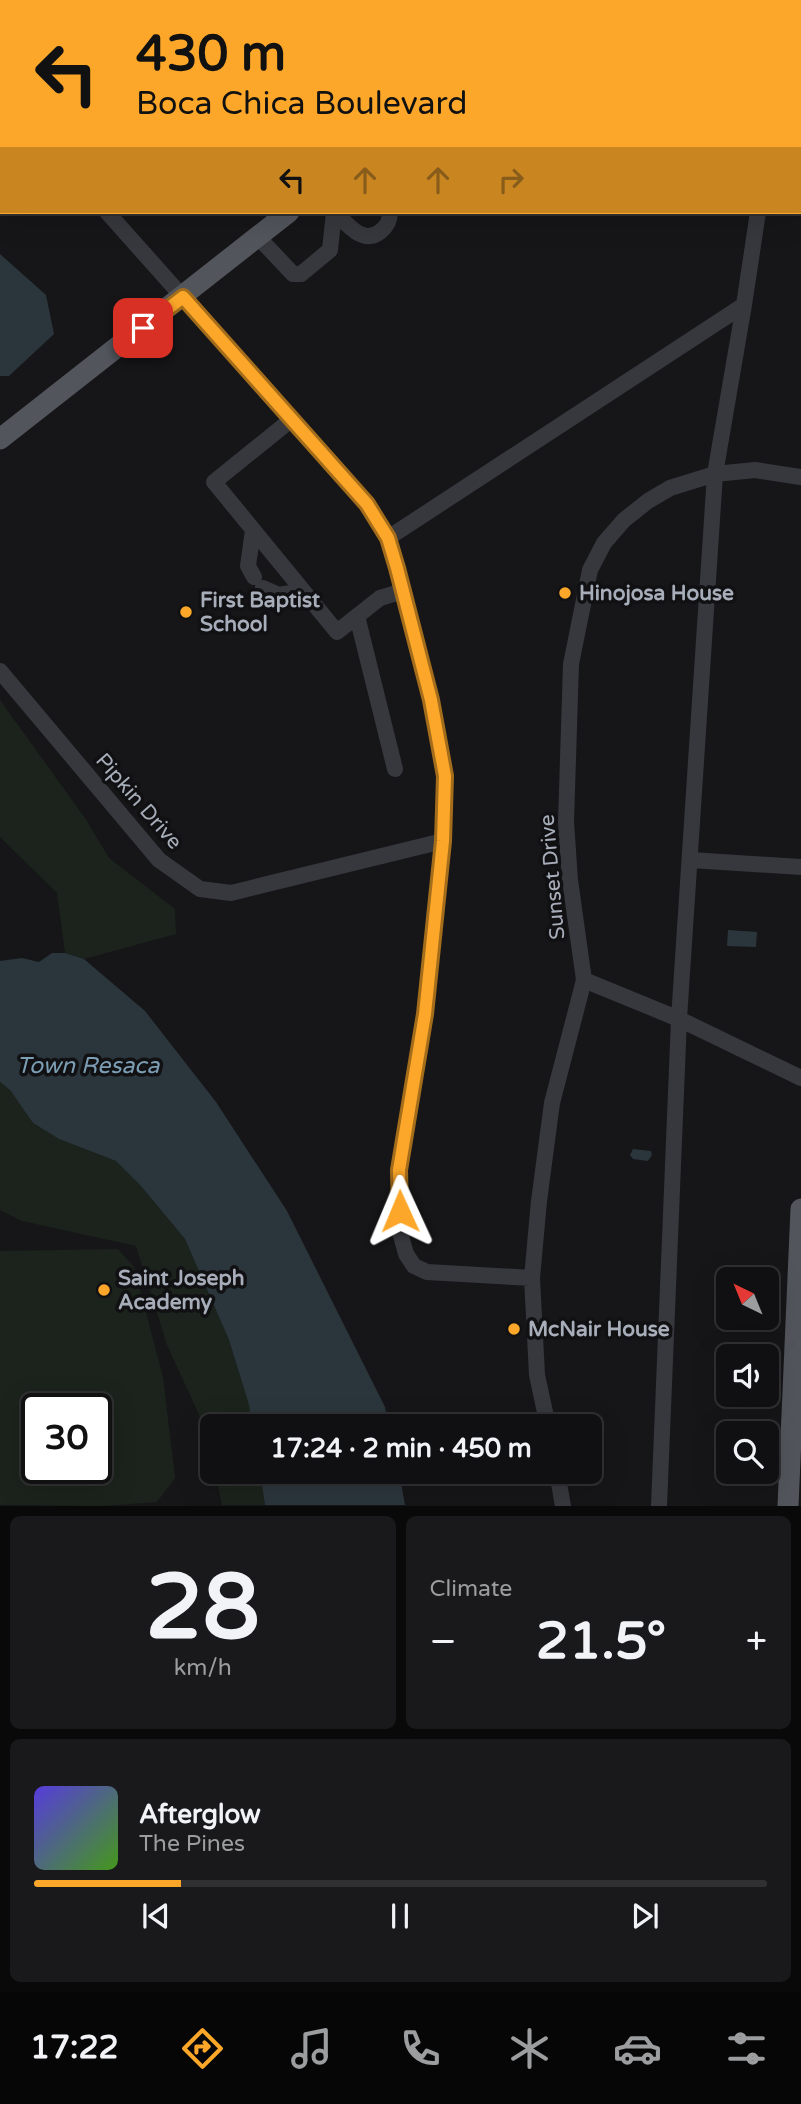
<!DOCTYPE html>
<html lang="en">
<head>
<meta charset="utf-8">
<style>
  :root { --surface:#101012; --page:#19191b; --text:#f1f3f6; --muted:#9c9d9f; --line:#303032; --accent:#fca729 }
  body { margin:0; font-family:"Varela Round",sans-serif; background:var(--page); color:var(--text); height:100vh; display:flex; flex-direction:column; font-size:26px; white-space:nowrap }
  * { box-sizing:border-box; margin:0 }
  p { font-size:23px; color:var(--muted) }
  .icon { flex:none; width:38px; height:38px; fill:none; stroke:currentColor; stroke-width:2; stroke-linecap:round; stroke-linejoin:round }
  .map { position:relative; height:1506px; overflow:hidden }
  .drawer { display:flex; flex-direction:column; gap:10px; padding:10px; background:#09090a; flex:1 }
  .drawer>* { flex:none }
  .banner { position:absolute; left:0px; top:0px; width:802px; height:214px; box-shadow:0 7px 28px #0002,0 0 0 2px var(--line); background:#fca729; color:#111; overflow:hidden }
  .needle { width:46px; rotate:317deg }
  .tools { position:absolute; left:716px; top:1267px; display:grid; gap:14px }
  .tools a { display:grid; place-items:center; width:63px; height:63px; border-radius:10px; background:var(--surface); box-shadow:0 7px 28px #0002,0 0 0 2px var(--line); font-size:35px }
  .speed { position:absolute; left:21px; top:1393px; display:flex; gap:14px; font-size:35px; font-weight:700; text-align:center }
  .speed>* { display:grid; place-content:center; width:91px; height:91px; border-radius:50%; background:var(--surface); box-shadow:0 7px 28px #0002,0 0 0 2px var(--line); line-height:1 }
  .speed .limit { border:4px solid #111; border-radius:10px; background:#fff; color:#111 }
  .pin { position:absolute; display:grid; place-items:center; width:60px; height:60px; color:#fff; margin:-30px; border-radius:14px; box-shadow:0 4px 10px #0006 }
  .me { position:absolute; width:77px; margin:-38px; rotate:359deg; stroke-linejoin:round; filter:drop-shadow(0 0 5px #0008) }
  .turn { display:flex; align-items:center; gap:24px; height:147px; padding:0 21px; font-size:32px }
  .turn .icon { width:91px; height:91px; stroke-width:2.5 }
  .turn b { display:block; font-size:49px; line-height:60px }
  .lanes { display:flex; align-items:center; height:66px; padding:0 21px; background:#0003; justify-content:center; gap:35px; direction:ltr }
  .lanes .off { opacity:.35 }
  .big { font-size:52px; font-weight:700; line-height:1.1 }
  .drawer .card { flex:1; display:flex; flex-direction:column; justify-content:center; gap:10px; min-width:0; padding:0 24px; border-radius:10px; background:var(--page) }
  .drawer .dial { align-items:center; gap:0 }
  .dial b { font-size:91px; line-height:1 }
  .song { display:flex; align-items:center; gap:21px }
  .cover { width:84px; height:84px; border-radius:10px; background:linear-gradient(135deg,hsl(250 70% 55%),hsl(100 70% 35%)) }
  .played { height:7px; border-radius:4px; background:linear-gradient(90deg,var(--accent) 20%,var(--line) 20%) }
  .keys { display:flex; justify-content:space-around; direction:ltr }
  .heat { display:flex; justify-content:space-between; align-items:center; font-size:38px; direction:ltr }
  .drawer .tiles { flex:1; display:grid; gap:10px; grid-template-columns:1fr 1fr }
  .card:last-child { grid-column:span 2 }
  .trip { position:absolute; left:200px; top:1414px; width:402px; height:70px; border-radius:10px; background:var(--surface); box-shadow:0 7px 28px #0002,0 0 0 2px var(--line); font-weight:700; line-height:70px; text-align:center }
  .menu { display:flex; height:112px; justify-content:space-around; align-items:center; background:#060607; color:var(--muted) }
  .menu .icon { width:49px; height:49px }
  .menu .active { color:var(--accent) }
  .menu b { font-size:32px; color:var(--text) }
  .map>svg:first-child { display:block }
  .green { fill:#1b231c; fill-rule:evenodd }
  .water { fill:#2b363c }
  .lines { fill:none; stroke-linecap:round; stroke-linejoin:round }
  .minor { stroke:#36383d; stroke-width:16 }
  .major { stroke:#52555c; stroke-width:21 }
  .route-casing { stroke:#a46d1b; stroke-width:18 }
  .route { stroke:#fca729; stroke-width:12 }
  .poi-dot { fill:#fca729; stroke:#111113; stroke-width:2.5 }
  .labels { text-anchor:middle; stroke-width:7; stroke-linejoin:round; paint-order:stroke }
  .poi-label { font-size:21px; font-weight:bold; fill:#a7adb9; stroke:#111113; text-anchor:start }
  .street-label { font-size:21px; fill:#a7adb9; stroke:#111113 }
  .water-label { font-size:23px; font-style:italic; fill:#7c9eb5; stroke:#111113 }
</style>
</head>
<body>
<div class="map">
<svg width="801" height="1506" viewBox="0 0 801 1506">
  <rect width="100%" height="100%" fill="#161618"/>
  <path class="green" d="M0,700L85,818L109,858L175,909L176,934L84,959L65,953L57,893L0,837Z
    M0,1082L10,1090L33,1123L59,1139L116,1161L141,1186L185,1239L229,1340L249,1405L252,1426H212V1454L207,1432L167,1345L136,1246L22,1221L0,1210Z
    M118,1249L134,1267L163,1377L175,1478L157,1502L104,1506L0,1505V1251ZM37,1409H96V1468H37Z
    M215,1472H260L265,1505H222Z"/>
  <path class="water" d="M0,254L46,295L54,334L9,376H0Z
    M728,930L757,932L756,947L727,946Z
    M52,953H65L84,959L145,1011L216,1102L287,1211L385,1407L388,1426H252L249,1405L229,1340L185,1239L141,1186L116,1161L59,1139L33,1123L10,1090L0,1082V961L22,958L39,962Z
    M633,1149L651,1151L652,1155L648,1161L633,1159L630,1155Z
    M260,1472H399L405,1505H265Z"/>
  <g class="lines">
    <path class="minor" d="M616,0L617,2
      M56,2L58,0
      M630,2L632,0
      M789,2L790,0
      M0,47L2,45
      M0,115L2,117
      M107,212L367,504L388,538L397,568L431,700L445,776L443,841L425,1014L399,1170L400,1232L406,1254L414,1266L427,1272L532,1278
      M335,212C347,224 363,246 381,231C388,225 390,220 390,212
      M258,237L293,274H301L330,250L334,212
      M292,419L214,482L337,632L380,598L403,591
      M253,530L248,566L254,577
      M388,538L744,305
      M263,588L279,595L303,591
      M357,616L395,769
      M0,671L159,860L200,889L231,893L443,841
      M691,860L801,867
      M584,980L679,1019L801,1078
      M548,1426L537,1375L532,1278L539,1201L552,1103L584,980L570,880L566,822L571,664L590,570L604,543L624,520L648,501L670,488L715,474L755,470L801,477
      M557,1472L563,1506
      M659,1506L679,1019L715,474L744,305L758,212"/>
    <path class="major" d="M549,2L551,0
      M0,439L289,212
      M788,1506L801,1209"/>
  </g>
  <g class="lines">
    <defs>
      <path id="route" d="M143,328L183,297L367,504L388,538L397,568L431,700L445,776L443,841L425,1014L399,1170L400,1211"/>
    </defs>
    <use href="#route" class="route-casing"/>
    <use href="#route" class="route"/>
  </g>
  <g class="poi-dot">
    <circle cx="565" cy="593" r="7"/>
    <circle cx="186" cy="612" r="7"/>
    <circle cx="104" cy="1290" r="7"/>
    <circle cx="514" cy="1329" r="7"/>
  </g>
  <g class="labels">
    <g class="poi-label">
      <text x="579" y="600">Hinojosa House</text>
      <text x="200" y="607">First Baptist<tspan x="200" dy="24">School</tspan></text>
      <text x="118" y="1285">Saint Joseph<tspan x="118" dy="24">Academy</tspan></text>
      <text x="528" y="1336">McNair House</text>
    </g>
    <g class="street-label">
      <text transform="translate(139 801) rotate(49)" y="7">Pipkin Drive</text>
      <text transform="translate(552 877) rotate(-95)" y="7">Sunset Drive</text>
    </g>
    <g class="water-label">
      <text x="88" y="1073">Town Resaca</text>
    </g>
  </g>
</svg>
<div class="tools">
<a><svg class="needle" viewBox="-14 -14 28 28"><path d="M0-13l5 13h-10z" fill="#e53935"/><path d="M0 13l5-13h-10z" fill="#9c9d9f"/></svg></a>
<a><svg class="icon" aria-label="sound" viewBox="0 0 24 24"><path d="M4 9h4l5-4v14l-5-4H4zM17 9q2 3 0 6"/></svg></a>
<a><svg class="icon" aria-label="search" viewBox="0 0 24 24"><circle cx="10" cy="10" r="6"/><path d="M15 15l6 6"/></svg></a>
</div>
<div class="speed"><div class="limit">30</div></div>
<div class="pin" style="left:143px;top:328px;background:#d93025"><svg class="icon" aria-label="arrive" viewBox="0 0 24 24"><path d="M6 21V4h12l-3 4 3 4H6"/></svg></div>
<svg class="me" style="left:400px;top:1211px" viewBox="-20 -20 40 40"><path d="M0-17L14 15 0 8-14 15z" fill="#fca729" stroke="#fff" stroke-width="4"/></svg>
<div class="trip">17:24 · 2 min · 450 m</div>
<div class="banner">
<div class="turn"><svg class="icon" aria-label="left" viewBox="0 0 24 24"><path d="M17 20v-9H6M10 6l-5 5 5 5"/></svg><div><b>430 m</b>Boca Chica Boulevard</div></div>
<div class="lanes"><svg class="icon" aria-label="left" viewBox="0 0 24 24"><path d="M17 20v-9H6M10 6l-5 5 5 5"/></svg><svg class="icon off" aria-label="ahead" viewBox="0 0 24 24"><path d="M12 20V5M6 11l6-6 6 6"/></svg><svg class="icon off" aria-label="ahead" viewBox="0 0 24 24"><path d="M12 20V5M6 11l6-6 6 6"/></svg><svg class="icon off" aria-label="right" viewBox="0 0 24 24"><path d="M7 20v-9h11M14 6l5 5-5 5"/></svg></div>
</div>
</div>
<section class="drawer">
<div class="tiles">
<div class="card dial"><b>28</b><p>km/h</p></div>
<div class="card"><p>Climate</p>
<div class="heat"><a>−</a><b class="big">21.5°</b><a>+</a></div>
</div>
<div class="card">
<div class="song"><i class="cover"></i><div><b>Afterglow</b><p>The Pines</p></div></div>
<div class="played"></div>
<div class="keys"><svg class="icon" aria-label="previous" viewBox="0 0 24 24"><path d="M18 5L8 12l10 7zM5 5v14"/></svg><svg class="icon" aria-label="pause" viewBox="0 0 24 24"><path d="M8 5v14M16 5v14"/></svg><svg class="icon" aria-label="next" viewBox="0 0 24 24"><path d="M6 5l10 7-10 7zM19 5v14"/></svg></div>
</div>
</div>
</section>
<nav class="menu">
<b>17:22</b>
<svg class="icon active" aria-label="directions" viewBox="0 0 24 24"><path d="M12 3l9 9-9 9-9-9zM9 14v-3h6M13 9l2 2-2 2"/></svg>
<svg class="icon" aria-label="music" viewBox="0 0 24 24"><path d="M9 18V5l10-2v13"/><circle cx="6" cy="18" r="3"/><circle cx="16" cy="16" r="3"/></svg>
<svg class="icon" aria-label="phone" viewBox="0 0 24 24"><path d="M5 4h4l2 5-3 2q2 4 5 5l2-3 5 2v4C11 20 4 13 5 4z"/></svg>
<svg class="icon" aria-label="climate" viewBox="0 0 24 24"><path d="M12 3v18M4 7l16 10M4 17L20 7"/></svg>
<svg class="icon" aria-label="car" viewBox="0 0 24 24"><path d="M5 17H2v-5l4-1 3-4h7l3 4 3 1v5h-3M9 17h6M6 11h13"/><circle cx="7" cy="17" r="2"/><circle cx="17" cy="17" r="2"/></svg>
<svg class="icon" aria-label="filters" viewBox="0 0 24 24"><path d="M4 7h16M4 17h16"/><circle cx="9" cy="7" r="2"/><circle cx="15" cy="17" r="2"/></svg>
</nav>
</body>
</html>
